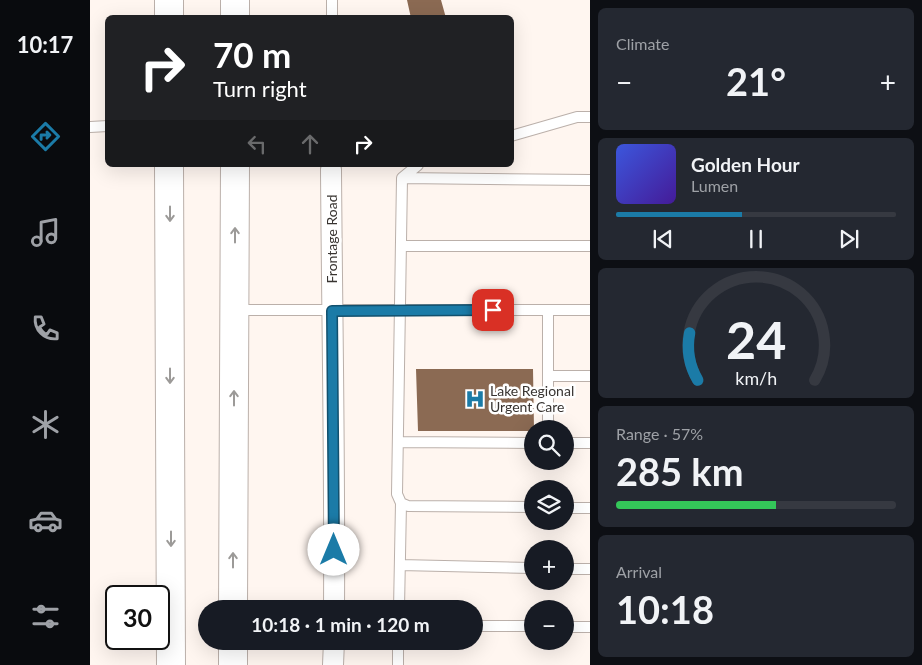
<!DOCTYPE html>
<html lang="en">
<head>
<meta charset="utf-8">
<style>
  :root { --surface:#171b24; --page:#242831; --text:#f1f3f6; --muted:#9ea1a6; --line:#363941; --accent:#1b7ba7 }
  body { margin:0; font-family:Lato,sans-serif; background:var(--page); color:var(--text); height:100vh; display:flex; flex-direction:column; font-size:19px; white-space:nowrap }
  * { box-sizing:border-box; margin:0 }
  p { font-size:16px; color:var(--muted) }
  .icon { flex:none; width:28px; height:28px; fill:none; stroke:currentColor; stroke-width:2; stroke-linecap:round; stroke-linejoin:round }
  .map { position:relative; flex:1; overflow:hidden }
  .details { display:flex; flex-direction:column; gap:8px; padding:8px; background:#0d0f14; width:332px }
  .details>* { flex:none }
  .hud { position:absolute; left:15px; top:15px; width:409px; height:152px; border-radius:8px; box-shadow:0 5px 20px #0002; background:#202124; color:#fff; overflow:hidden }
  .tools { position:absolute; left:434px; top:420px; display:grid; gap:10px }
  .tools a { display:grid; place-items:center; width:50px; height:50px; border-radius:50%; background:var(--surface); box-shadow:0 5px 20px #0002; font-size:25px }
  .speed { position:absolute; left:15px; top:585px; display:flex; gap:10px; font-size:25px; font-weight:700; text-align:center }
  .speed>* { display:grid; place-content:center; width:65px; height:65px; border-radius:50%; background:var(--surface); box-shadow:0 5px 20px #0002; line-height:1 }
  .speed .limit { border:2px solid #111; border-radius:8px; background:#fff; color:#111 }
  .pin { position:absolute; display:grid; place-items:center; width:42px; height:42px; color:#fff; margin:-21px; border-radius:10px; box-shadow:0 2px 8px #0006 }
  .me { position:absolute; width:55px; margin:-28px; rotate:0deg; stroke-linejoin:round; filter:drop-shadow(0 0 4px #0008) }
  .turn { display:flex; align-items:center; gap:18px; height:105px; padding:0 25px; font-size:22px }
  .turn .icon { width:65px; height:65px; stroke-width:2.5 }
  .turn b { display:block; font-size:35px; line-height:42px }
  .lanes { display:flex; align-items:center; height:48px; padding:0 25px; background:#0003; justify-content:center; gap:25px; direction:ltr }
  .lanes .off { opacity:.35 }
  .big { font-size:38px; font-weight:700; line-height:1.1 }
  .details .tile { flex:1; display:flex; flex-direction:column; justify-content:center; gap:8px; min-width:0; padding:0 18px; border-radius:8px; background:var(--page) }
  .details .dial { align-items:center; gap:0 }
  .dial svg { height:130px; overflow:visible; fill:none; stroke:var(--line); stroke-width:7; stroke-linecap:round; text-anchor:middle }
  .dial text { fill:var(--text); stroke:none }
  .song { display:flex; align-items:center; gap:15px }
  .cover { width:60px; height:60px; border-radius:8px; background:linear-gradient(135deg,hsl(230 70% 55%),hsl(260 70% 35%)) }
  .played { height:5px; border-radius:2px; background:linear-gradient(90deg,var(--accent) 45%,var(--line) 45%) }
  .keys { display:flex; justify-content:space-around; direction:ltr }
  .heat { display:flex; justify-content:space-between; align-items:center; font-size:28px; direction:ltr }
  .charge { height:8px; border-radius:4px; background:linear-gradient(90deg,#34c759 57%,var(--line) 0) }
  .trip { position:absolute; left:108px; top:600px; width:285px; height:50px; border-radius:25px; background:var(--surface); box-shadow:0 5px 20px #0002; font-weight:700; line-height:50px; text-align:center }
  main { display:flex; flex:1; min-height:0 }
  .tabs { display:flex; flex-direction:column; width:90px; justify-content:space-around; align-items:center; background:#090b0e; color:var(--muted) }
  .tabs .icon { width:35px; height:35px }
  .tabs .selected { color:var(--accent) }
  .tabs b { font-size:22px; color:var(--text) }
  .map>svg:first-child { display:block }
  .building { fill:#8b6a53 }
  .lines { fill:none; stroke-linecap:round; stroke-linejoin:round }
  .service-casing { stroke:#bbb0aa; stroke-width:12 }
  .minor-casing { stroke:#bbb0aa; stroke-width:22 }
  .primary-casing { stroke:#bbb0aa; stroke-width:30 }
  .service { stroke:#fff; stroke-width:10 }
  .minor { stroke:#fff; stroke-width:20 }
  .primary { stroke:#fff; stroke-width:28 }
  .oneway { stroke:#9c9a98 }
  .route-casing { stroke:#12506d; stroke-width:12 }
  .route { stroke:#1b7ba7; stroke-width:9 }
  .labels { text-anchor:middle; stroke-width:5; stroke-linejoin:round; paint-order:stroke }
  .street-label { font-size:14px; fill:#383431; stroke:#fff }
  .poi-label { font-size:14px; fill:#383431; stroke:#fff; text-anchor:start }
</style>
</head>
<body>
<main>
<nav class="tabs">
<b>10:17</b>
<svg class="icon selected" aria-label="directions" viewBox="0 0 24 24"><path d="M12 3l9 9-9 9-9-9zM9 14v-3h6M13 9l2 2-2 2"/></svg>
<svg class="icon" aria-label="music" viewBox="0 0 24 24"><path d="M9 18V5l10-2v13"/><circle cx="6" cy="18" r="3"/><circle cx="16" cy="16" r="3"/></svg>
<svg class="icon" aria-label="phone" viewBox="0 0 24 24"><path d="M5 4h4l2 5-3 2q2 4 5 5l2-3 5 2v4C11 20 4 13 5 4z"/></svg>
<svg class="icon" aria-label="climate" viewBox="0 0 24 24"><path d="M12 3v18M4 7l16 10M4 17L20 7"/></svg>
<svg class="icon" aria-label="car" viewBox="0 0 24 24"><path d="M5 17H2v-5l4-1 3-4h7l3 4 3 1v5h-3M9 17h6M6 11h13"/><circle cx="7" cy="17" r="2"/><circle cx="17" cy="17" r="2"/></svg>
<svg class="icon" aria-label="filters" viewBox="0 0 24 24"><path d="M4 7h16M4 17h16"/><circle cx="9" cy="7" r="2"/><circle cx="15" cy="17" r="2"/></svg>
</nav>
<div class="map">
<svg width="500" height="665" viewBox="0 0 500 665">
  <rect width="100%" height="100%" fill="#fff6f0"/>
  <path class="building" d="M317,0H351L356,18H321Z
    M326,369H443L444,429H442V431H328Z"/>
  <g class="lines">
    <defs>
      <path id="service" d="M242,18V0
        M0,127L18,126
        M421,136L487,117H500
        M328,165L312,178L307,494L311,503L318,506L442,507
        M312,178L500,180
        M311,246H500
        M146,310H500
        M458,376H500
        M458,429V310
        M308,442L442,443
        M475,443H500
        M475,508H500
        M310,565L442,568
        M475,569H500
        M309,609L311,503
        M384,626H442
        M475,627H500
        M308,665V641"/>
      <path id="minor" d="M241,169C242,316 245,462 244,609
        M243,665L244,641"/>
      <path id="primary" d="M79,0V18
        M145,0V18
        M79,165L81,665
        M143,609L145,165
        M143,665V641"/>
    </defs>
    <use href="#service" class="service-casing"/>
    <use href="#minor" class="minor-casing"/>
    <use href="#primary" class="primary-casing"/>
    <use href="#service" class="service"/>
    <use href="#minor" class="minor"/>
    <use href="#primary" class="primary"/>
  </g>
  <defs><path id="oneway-shaft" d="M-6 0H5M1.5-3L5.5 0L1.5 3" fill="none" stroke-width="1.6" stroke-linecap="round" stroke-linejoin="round" transform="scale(1.25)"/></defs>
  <g class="oneway">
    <use href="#oneway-shaft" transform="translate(80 214) rotate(90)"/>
    <use href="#oneway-shaft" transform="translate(145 235) rotate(-90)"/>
    <use href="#oneway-shaft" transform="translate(80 376) rotate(90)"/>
    <use href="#oneway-shaft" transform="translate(144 398) rotate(-90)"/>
    <use href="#oneway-shaft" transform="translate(81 539) rotate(90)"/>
    <use href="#oneway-shaft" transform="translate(143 560) rotate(-90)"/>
  </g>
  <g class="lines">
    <defs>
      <path id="route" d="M244,550L242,311L403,310"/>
    </defs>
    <use href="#route" class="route-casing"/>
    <use href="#route" class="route"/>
  </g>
  <defs>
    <symbol id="hospital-bare" viewBox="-9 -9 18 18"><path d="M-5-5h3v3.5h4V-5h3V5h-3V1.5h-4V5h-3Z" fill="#1b7ba7" stroke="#fff" stroke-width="2.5" paint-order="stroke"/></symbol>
  </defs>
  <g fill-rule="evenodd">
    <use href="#hospital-bare" x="371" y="385" width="28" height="28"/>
  </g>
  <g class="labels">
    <g class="street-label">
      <text transform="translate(242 239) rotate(-90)" y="5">Frontage Road</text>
    </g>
    <g class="poi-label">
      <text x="400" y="396">Lake Regional<tspan x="400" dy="16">Urgent Care</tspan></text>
    </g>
  </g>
</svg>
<div class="tools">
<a><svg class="icon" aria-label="search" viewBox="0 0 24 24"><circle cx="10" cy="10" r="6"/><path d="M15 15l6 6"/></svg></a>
<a><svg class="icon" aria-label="layers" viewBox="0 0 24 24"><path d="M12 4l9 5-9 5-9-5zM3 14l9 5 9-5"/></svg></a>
<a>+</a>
<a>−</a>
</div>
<div class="speed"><div class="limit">30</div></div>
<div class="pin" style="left:403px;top:310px;background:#d93025"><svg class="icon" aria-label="arrive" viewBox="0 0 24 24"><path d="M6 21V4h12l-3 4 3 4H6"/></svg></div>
<svg class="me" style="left:244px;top:550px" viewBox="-20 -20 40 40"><circle r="19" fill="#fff"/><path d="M0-13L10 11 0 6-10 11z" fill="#1b7ba7"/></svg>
<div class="trip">10:18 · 1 min · 120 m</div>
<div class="hud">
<div class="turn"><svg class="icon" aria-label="right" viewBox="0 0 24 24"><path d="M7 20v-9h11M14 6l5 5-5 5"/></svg><div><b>70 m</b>Turn right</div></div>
<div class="lanes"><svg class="icon off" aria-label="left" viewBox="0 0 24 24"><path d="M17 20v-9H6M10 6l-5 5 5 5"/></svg><svg class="icon off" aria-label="ahead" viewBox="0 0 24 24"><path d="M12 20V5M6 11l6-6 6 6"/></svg><svg class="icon" aria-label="right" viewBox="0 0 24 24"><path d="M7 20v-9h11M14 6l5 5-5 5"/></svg></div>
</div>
</div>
<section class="details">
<div class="tile"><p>Climate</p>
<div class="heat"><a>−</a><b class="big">21°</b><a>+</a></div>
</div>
<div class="tile">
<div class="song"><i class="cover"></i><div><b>Golden Hour</b><p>Lumen</p></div></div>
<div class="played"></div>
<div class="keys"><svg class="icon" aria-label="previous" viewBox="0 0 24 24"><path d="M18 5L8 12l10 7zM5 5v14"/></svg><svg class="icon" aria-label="pause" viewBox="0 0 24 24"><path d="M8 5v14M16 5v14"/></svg><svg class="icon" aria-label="next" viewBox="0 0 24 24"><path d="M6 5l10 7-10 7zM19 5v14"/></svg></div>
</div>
<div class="tile dial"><svg viewBox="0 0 100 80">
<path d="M14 69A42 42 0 1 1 86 69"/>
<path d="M14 69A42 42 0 0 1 9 40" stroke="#1b7ba7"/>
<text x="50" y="56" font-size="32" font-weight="700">24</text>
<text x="50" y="72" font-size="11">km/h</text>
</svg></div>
<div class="tile"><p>Range · 57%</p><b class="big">285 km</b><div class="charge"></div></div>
<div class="tile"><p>Arrival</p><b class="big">10:18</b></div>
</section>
</main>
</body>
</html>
